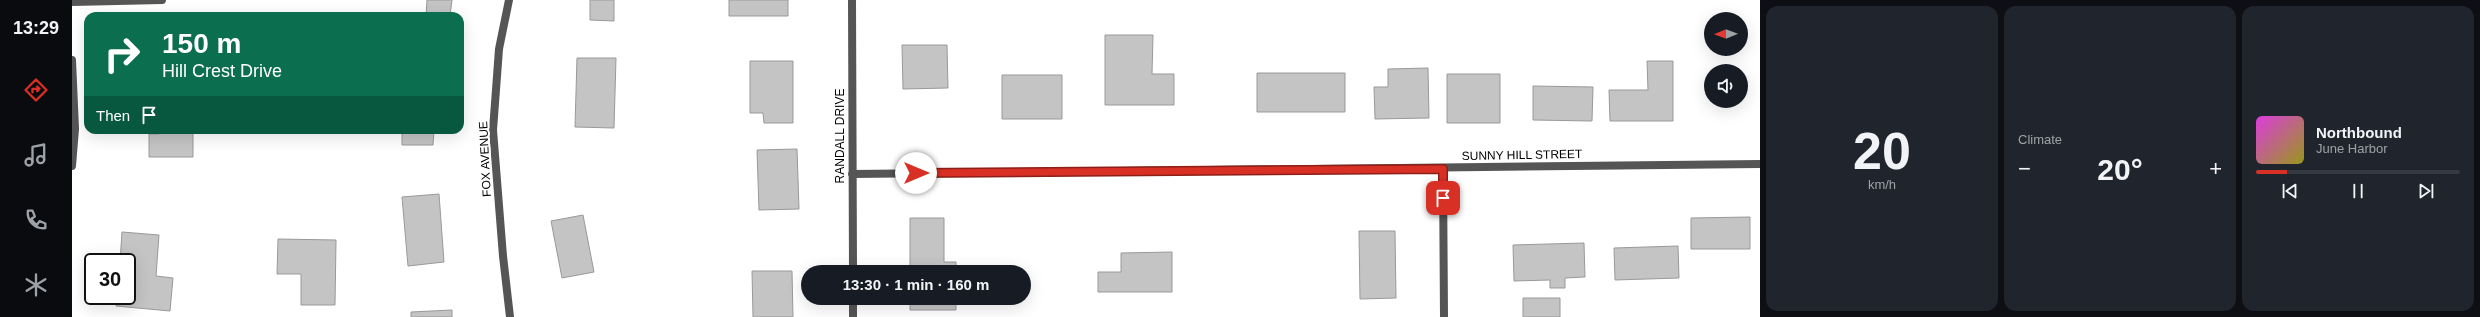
<!DOCTYPE html>
<html lang="en">
<head>
<meta charset="utf-8">
<style>
  :root { --surface:#171b24; --page:#20242c; --text:#f1f3f6; --muted:#9ea1a6; --line:#363941; --accent:#d93025 }
  body { margin:0; font-family:Arial,sans-serif; background:var(--page); color:var(--text); height:100vh; display:flex; flex-direction:column; font-size:15px; white-space:nowrap }
  * { box-sizing:border-box; margin:0 }
  p { font-size:13px; color:var(--muted) }
  .icon { flex:none; width:22px; height:22px; fill:none; stroke:currentColor; stroke-width:2; stroke-linecap:round; stroke-linejoin:round }
  .map { position:relative; flex:1; overflow:hidden }
  .panel { display:flex; flex-direction:column; gap:6px; padding:6px; background:#0d0f14; width:720px }
  .panel>* { flex:none }
  .banner { position:absolute; left:12px; top:12px; width:380px; height:122px; border-radius:12px; box-shadow:0 4px 16px #0002; background:#0b6e4f; color:#fff; overflow:hidden }
  .needle { width:26px; rotate:269deg }
  .tools { position:absolute; left:1632px; top:12px; display:grid; gap:8px }
  .tools a { display:grid; place-items:center; width:44px; height:44px; border-radius:50%; background:var(--surface); box-shadow:0 4px 16px #0002; font-size:20px }
  .speed { position:absolute; left:12px; top:253px; display:flex; gap:8px; font-size:20px; font-weight:700; text-align:center }
  .speed>* { display:grid; place-content:center; width:52px; height:52px; border-radius:50%; background:var(--surface); box-shadow:0 4px 16px #0002; line-height:1 }
  .speed .limit { border:2px solid #111; border-radius:6px; background:#fff; color:#111 }
  .pin { position:absolute; display:grid; place-items:center; width:34px; height:34px; color:#fff; margin:-17px; border-radius:8px; box-shadow:0 2px 6px #0006 }
  .me { position:absolute; width:44px; margin:-22px; rotate:90deg; stroke-linejoin:round; filter:drop-shadow(0 0 3px #0008) }
  .turn { display:flex; align-items:center; gap:14px; height:84px; padding:0 12px; font-size:18px }
  .turn .icon { width:52px; height:52px; stroke-width:2.5 }
  .turn b { display:block; font-size:28px; line-height:34px }
  .then { display:flex; align-items:center; height:38px; padding:0 12px; background:#0003; gap:8px; font-size:15px }
  .big { font-size:30px; font-weight:700; line-height:1.1 }
  .panel .tile { flex:1; display:flex; flex-direction:column; justify-content:center; gap:6px; min-width:0; padding:0 14px; border-radius:12px; background:var(--page) }
  .panel .dial { align-items:center; gap:0 }
  .dial b { font-size:52px; line-height:1 }
  .song { display:flex; align-items:center; gap:12px }
  .cover { width:48px; height:48px; border-radius:6px; background:linear-gradient(135deg,hsl(300 70% 55%),hsl(60 70% 35%)) }
  .played { height:4px; border-radius:2px; background:linear-gradient(90deg,var(--accent) 15%,var(--line) 15%) }
  .keys { display:flex; justify-content:space-around; direction:ltr }
  .heat { display:flex; justify-content:space-between; align-items:center; font-size:22px; direction:ltr }
  .panel .tiles { flex:1; display:grid; gap:6px; grid-template-columns:repeat(3,1fr) }
  .trip { position:absolute; left:729px; top:265px; width:230px; height:40px; border-radius:20px; background:var(--surface); box-shadow:0 4px 16px #0002; font-weight:700; line-height:40px; text-align:center }
  main { display:flex; flex:1; min-height:0 }
  .dock { display:flex; flex-direction:column; width:72px; justify-content:space-around; align-items:center; background:#090b0e; color:var(--muted) }
  .dock .icon { width:28px; height:28px }
  .dock .on { color:var(--accent) }
  .dock b { font-size:18px; color:var(--text) }
  .map>svg:first-child { display:block }
  .building { fill:#c4c4c4; stroke:#999 }
  .lines { fill:none; stroke-linecap:round; stroke-linejoin:round }
  .minor { stroke:#555; stroke-width:8 }
  .route-casing { stroke:#8d1f18; stroke-width:10 }
  .route { stroke:#d93025; stroke-width:7 }
  .labels { text-anchor:middle; stroke-width:4; stroke-linejoin:round; paint-order:stroke }
  .street-label { font-size:12px; fill:#000; stroke:#fff }
</style>
</head>
<body>
<main>
<nav class="dock">
<b>13:29</b>
<svg class="icon on" aria-label="directions" viewBox="0 0 24 24"><path d="M12 3l9 9-9 9-9-9zM9 14v-3h6M13 9l2 2-2 2"/></svg>
<svg class="icon" aria-label="music" viewBox="0 0 24 24"><path d="M9 18V5l10-2v13"/><circle cx="6" cy="18" r="3"/><circle cx="16" cy="16" r="3"/></svg>
<svg class="icon" aria-label="phone" viewBox="0 0 24 24"><path d="M5 4h4l2 5-3 2q2 4 5 5l2-3 5 2v4C11 20 4 13 5 4z"/></svg>
<svg class="icon" aria-label="climate" viewBox="0 0 24 24"><path d="M12 3v18M4 7l16 10M4 17L20 7"/></svg>
</nav>
<div class="map">
<svg width="1688" height="317" viewBox="0 0 1688 317">
  <rect width="100%" height="100%" fill="#fff"/>
  <path class="building" d="M355,0H380L378,16H354Z
    M518,0H542V21L518,20Z
    M657,0H716V16H657Z
    M1033,35H1081L1080,74H1102V105H1033Z
    M830,45H875L876,88L831,89Z
    M505,58H544L542,128L503,127Z
    M678,61H721V123H692L691,113H678Z
    M1575,61H1601V121H1538L1537,90H1576Z
    M1356,68L1357,118L1303,119L1302,87H1316V69Z
    M1185,73H1273V112H1185Z
    M1375,74H1428V123H1375Z
    M930,75H990V119H930Z
    M1461,86L1521,87L1520,121L1461,120Z
    M87,130H121V157H77V134H87Z
    M330,130H362L361,145H330Z
    M725,149L727,209L687,210L685,150Z
    M367,194L372,262L336,266L330,197Z
    M511,215L522,272L490,278L479,221Z
    M1678,217V249H1619V218Z
    M838,218H872V262H884V272H838Z
    M1287,231H1323L1324,298L1288,299Z
    M50,232L87,235L84,276L101,278L98,311L44,306L45,296H55V262H48Z
    M206,239L264,240L263,305H229V274H205Z
    M1512,243L1513,277L1493,278V288H1478V280L1442,281L1441,245Z
    M1606,246L1607,278L1543,280L1542,248Z
    M1100,252V292H1026V272H1049V253Z
    M680,271H720L721,317H681Z
    M838,298H884V310H838Z
    M1451,298H1488V317H1451Z
    M380,310V317H339V312Z"/>
  <g class="lines">
    <path class="minor" d="M437,0L427,49L421,130L431,256L438,317
      M780,0L781,272
      M0,2L90,0
      M0,60L3,129L0,166
      M1371,169L1372,317
      M780,174L1688,164
      M781,298V317"/>
  </g>
  <g class="lines">
    <defs>
      <path id="route" d="M844,173L1371,169V198"/>
    </defs>
    <use href="#route" class="route-casing"/>
    <use href="#route" class="route"/>
  </g>
  <g class="labels">
    <g class="street-label">
      <text transform="translate(768 136) rotate(-90)" y="4">RANDALL DRIVE</text>
      <text transform="translate(1450 155) rotate(-1)" y="4">SUNNY HILL STREET</text>
      <text transform="translate(413 159) rotate(-93)" y="4">FOX AVENUE</text>
    </g>
  </g>
</svg>
<div class="tools">
<a><svg class="needle" viewBox="-14 -14 28 28"><path d="M0-13l5 13h-10z" fill="#e53935"/><path d="M0 13l5-13h-10z" fill="#9ea1a6"/></svg></a>
<a><svg class="icon" aria-label="sound" viewBox="0 0 24 24"><path d="M4 9h4l5-4v14l-5-4H4zM17 9q2 3 0 6"/></svg></a>
</div>
<div class="speed"><div class="limit">30</div></div>
<div class="pin" style="left:1371px;top:198px;background:#d93025"><svg class="icon" aria-label="arrive" viewBox="0 0 24 24"><path d="M6 21V4h12l-3 4 3 4H6"/></svg></div>
<svg class="me" style="left:844px;top:173px" viewBox="-20 -20 40 40"><circle r="19" fill="#fff"/><path d="M0-13L10 11 0 6-10 11z" fill="#d93025"/></svg>
<div class="trip">13:30 · 1 min · 160 m</div>
<div class="banner">
<div class="turn"><svg class="icon" aria-label="right" viewBox="0 0 24 24"><path d="M7 20v-9h11M14 6l5 5-5 5"/></svg><div><b>150 m</b>Hill Crest Drive</div></div>
<div class="then">Then<svg class="icon" aria-label="arrive" viewBox="0 0 24 24"><path d="M6 21V4h12l-3 4 3 4H6"/></svg></div>
</div>
</div>
<section class="panel">
<div class="tiles">
<div class="tile dial"><b>20</b><p>km/h</p></div>
<div class="tile"><p>Climate</p>
<div class="heat"><a>−</a><b class="big">20°</b><a>+</a></div>
</div>
<div class="tile">
<div class="song"><i class="cover"></i><div><b>Northbound</b><p>June Harbor</p></div></div>
<div class="played"></div>
<div class="keys"><svg class="icon" aria-label="previous" viewBox="0 0 24 24"><path d="M18 5L8 12l10 7zM5 5v14"/></svg><svg class="icon" aria-label="pause" viewBox="0 0 24 24"><path d="M8 5v14M16 5v14"/></svg><svg class="icon" aria-label="next" viewBox="0 0 24 24"><path d="M6 5l10 7-10 7zM19 5v14"/></svg></div>
</div>
</div>
</section>
</main>
</body>
</html>
